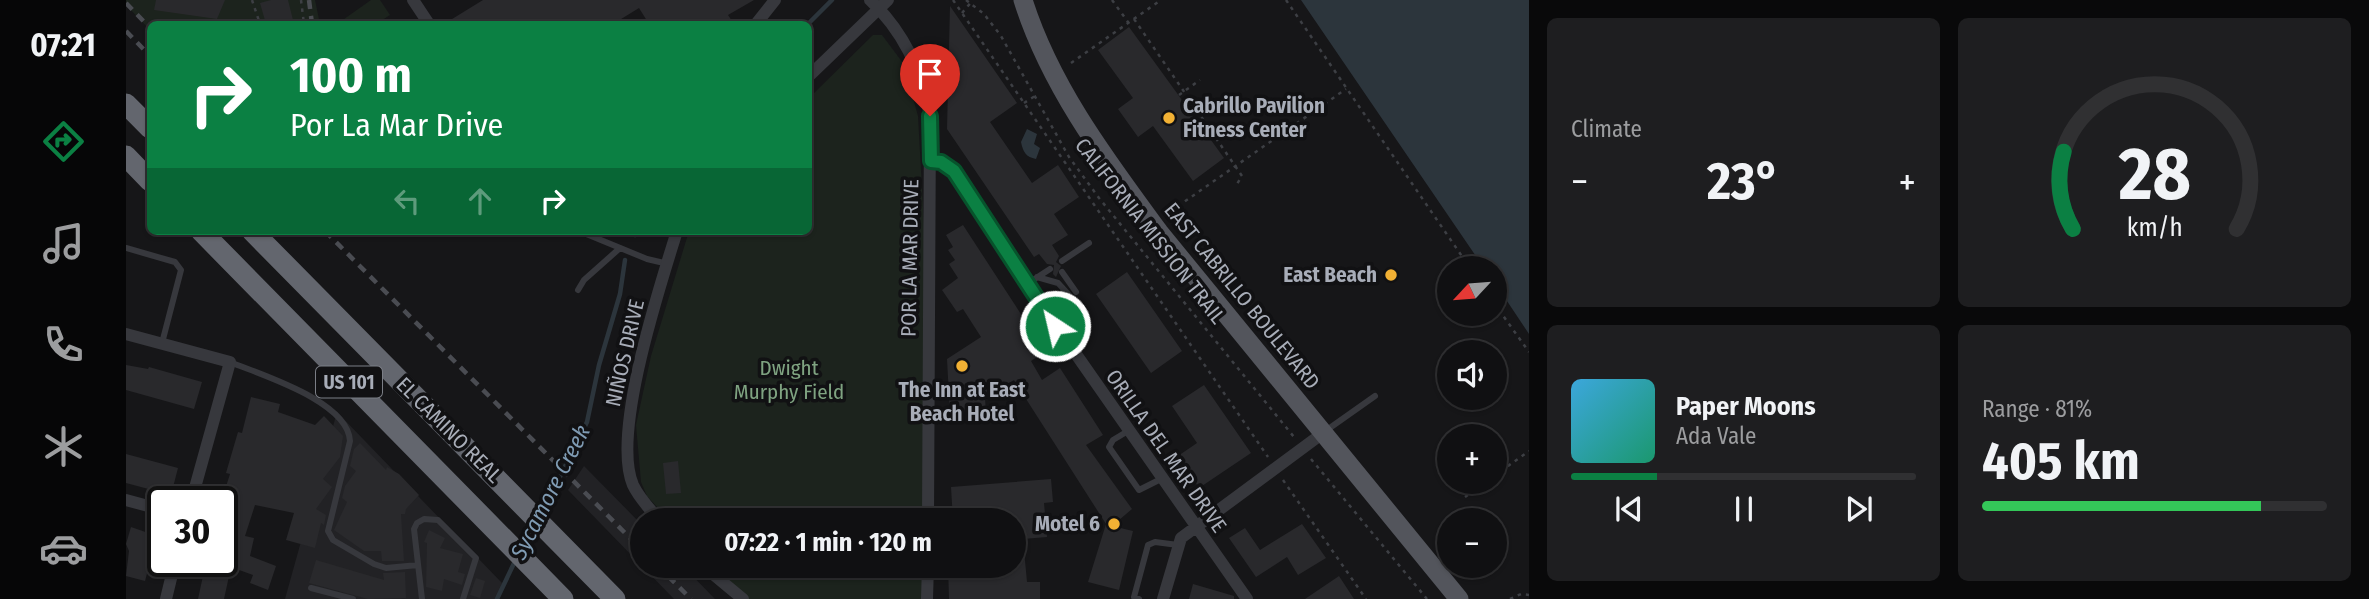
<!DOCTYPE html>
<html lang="en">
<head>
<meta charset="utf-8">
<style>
  :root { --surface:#101012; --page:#1e1e20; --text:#f1f3f6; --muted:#9c9d9f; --line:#303032; --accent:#0b8043 }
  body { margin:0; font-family:"Fira Sans Condensed",sans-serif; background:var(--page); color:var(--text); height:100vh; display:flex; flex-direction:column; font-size:26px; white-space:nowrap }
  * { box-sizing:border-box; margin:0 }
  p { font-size:23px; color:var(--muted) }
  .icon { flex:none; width:38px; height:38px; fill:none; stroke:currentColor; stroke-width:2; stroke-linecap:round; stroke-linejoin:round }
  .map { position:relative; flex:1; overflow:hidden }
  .side { display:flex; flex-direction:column; gap:18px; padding:18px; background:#09090a; width:840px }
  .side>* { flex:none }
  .hud { position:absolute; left:21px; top:21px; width:665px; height:214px; border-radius:10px; box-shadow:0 2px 5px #0004,0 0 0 2px var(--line); background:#0b8043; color:#fff; overflow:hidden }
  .needle { width:46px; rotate:244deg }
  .tools { position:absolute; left:1311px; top:256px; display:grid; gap:14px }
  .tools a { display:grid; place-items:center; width:70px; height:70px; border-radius:50%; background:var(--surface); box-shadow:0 2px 5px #0004,0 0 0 2px var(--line); font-size:35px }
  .speed { position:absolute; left:21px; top:486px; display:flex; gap:14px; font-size:35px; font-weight:700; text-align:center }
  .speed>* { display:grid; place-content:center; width:91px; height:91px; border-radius:50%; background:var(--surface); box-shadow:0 2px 5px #0004,0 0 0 2px var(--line); line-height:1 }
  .speed .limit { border:4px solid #111; border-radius:10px; background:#fff; color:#111 }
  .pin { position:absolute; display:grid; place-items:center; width:60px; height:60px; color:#fff; margin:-72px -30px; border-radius:50% 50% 50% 0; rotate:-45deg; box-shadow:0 0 7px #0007 }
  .pin .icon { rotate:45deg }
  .me { position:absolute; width:77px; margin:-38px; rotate:325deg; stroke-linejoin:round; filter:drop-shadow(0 0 5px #0008) }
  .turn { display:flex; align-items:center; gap:24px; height:147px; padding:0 28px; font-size:32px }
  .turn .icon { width:91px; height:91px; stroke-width:2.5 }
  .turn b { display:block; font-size:49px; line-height:60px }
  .lanes { display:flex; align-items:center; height:66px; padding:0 28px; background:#0003; justify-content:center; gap:35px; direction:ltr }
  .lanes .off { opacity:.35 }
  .big { font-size:52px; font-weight:700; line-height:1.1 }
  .side .card { flex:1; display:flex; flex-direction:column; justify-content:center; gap:10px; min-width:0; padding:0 24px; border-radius:10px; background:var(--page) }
  .side .dial { align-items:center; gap:0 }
  .dial svg { height:182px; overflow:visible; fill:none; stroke:var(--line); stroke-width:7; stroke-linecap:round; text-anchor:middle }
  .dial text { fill:var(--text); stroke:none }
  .song { display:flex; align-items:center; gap:21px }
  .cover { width:84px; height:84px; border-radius:10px; background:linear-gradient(135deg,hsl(200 70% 55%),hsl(160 70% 35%)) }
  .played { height:7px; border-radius:4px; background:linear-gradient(90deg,var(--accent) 25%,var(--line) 25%) }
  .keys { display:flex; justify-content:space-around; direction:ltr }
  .heat { display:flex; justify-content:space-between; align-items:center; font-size:38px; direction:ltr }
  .charge { height:10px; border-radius:5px; background:linear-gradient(90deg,#34c759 81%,var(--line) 0) }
  .side .tiles { flex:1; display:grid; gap:18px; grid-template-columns:repeat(2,1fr) }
  .trip { position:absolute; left:504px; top:508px; width:396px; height:70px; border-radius:35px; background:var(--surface); box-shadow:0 2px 5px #0004,0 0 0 2px var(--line); font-weight:700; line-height:70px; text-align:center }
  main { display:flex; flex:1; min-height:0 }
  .dock { display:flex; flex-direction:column; width:126px; justify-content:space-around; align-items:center; background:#060607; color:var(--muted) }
  .dock .icon { width:49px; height:49px }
  .dock .active { color:var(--accent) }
  .dock b { font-size:32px; color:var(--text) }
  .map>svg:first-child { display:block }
  .built { fill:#222225 }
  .green { fill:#1c231d }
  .water { fill:#2c353c }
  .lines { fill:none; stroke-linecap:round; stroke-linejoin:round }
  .stream { stroke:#2c353c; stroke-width:4.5 }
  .building { fill:#29292c }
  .path { stroke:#3d3f44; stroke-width:2.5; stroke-dasharray:3.5 5; stroke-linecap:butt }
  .service { stroke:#37383d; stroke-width:6 }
  .minor { stroke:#37383d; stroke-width:12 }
  .primary { stroke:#53555c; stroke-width:19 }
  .motorway { stroke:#63666e; stroke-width:21 }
  .rail { stroke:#4a4c52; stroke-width:4.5; stroke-dasharray:9 7; stroke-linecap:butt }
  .route-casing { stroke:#07532c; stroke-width:18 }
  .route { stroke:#0b8043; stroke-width:12 }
  .poi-dot { fill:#f2b134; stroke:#111113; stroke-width:2.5 }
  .labels { text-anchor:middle; stroke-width:7; stroke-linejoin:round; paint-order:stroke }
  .shield { fill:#111113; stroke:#7b7e86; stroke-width:2 }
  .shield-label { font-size:19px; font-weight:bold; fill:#a8adb8 }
  .poi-label { font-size:21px; font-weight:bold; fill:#a8adb8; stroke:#111113; text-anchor:end }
  .street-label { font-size:21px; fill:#a8adb8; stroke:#111113 }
  .park-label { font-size:21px; fill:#7fa381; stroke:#111113 }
  .water-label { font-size:23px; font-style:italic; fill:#7f9bb3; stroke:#111113 }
</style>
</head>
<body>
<main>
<nav class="dock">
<b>07:21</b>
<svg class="icon active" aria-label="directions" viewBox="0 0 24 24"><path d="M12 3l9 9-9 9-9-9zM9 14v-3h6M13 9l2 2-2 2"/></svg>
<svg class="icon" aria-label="music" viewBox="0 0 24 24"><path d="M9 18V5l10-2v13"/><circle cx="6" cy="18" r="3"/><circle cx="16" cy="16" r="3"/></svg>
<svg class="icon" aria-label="phone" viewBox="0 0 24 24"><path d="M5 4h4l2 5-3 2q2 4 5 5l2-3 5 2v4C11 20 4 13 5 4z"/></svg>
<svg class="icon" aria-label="climate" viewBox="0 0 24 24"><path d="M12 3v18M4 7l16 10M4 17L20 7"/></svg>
<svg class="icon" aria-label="car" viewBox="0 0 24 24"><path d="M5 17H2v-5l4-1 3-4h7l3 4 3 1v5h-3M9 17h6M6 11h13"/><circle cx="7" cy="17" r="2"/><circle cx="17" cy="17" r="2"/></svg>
</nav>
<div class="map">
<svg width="1403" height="599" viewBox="0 0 1403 599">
  <rect width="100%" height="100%" fill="#161618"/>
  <path class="built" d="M211,412L376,583L373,599H159Z
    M458,466L516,525V565H556L589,599H548L442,490Z"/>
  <path class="green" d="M0,0H189L194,24H24V30L0,5Z
    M245,0H254L264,15L250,24H211Z
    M747,35H756L777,63L792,116L802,298V520H543L521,496L515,482L510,425L525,356L563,231H682L683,98Z
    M588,565H802L801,599H617Z"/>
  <path class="water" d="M1175,0H1403V334L1369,283L1368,268H1358Z
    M901,129L911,134L908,144L914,148L910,159C900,157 897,152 895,142Z"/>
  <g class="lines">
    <path class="stream" d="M682,24L706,0
      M509,235L512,231
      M415,515L461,422L473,365L494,294L499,260
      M396,548L409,526
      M371,599L390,559"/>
  </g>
  <path class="building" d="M30,0H99L91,19L28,10Z
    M145,0H162L168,24H140L134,3Z
    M357,0H628L602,15L608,24H523L513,8L487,24H318Z
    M824,6L891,103L864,122L906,183L932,165L953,197L928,214L942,235L926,245L933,256L930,262L935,266L930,277L927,274L928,265L921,264L913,254L908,257L821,129Z
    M1003,27L1098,158L1067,181L1027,126L1012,137L992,109L1007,98L972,50Z
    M837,225L906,331L901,335L914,355L905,361L916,380L934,368L977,435L960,445L1006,509L986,526L1007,531L993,590L962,582L980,524L888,380L859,399L861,423L844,424L843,414L824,415L821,359L855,337L837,309L831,312L816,290L832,278L823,264L829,260L822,250L827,247L820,235Z
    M1001,272L1056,351L1025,373L970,294Z
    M0,365L22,369L23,367L76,382L68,409L0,390Z
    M1078,385L1125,453L1073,488L1052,456L1071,443L1046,406Z
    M125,397L154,404L152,412L189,425L198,416L217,436L214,457L197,479L206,487L190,509L200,515L198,525L195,523L189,548L160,540L168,513L129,505L119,536L128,538L124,556L150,566L142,590L124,583L127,575L105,567L98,599H72L80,562H96V499L104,474L100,473L112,432L116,433Z
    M234,443L260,470L261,467L273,474L293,495L280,509L279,514H275L278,561H256L255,551H238L208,530L221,502L216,498L219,486L230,471L224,466L228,449Z
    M0,454L52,468L45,495L0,483Z
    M552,461L555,493L540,494L537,463Z
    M925,479L927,502L918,503L921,537L897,539L901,582H914V599H823L822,565H887V520H827L825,487Z
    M1176,524L1200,558L1172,575L1161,557L1130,577L1103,538L1119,528L1134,550Z
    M5,527L31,536L19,581L0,576L3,551L0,544Z
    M303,530L319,538L314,548L337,554L332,572L339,574L336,585L318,579L316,591L300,587L301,543L298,542Z
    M190,560L258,580L257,573L279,572L280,598L242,599L183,583Z
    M1213,576L1228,599H1179Z
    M350,578L359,581L354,598L344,595Z
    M1067,584L1108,596V599H1063Z"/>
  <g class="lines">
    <path class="path" d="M126,0L134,24
      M175,0L178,24
      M827,0L1142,457
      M840,0L858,14L875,36L943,157L973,198L1168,437
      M986,0L1002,22
      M1160,0L1344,268
      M836,13L847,0
      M1008,19L1116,176L1111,184
      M945,63L1035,0
      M1053,95L1074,80
      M898,103L909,96
      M1045,211L1220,89
      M1368,303L1403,352
      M1185,459L1301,599
      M1368,476L1403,451
      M1157,480L1240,599
      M1339,497L1361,481
      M1384,599L1395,594L1403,595"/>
    <path class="service" d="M453,231L521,259L538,263
      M0,248L49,262L55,270L36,343
      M936,261L963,243
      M936,272L950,292
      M911,277L932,283L944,296
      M901,284L924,269
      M452,290L458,280L494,248
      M104,362C135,375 222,401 224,441L202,531L207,540L248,564L260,568L292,565
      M1002,431L987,440L983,447L1013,490L1035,479
      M1198,432L1249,396
      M185,588L227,599
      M296,599L288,529L291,523L298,519L312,520L350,558L337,599
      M1013,599L1008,597L1022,545L1029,542L1052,545"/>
    <path class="minor" d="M287,0L303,24
      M744,0C777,31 796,71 804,116L802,520
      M630,24L649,0
      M682,77L762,0
      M805,161L815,162L828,171L901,284L1121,599
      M0,334L104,362L65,502
      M0,500L37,510
      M533,520C524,509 513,498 507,485C485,434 534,286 551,231
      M576,565L617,599
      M40,599L49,562
      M801,599L802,565
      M1037,599L1055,538L1197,433"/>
    <path class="primary" d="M897,0C924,86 980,160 1033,232L1333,599"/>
    <path class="motorway" d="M0,104L24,128
      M0,156L24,181
      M75,231L437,599
      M126,231L489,599"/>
    <path class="rail" d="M183,0L186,24
      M0,3L24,28
      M0,31L24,56
      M199,231L516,550
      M531,565L565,599"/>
  </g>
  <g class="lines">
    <defs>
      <path id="route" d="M804,116L805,161L815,162L828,171L929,326"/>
    </defs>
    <use href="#route" class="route-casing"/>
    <use href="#route" class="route"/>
  </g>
  <g class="poi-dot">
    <circle cx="1043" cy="118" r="7"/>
    <circle cx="1265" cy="275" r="7"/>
    <circle cx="836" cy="366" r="7"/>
    <circle cx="988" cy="524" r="7"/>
  </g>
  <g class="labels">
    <rect class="shield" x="190" y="366.5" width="66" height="31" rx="5"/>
    <g class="shield-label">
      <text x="223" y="389">US 101</text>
    </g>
    <g class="poi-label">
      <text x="1057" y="113" text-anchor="start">Cabrillo Pavilion<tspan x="1057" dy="24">Fitness Center</tspan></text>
      <text x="1251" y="282">East Beach</text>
      <text x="836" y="397" text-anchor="middle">The Inn at East<tspan x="836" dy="24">Beach Hotel</tspan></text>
      <text x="974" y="531">Motel 6</text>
    </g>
    <g class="street-label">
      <text transform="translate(1024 231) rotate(52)" y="7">CALIFORNIA MISSION TRAIL</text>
      <text transform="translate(784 258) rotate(-89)" y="7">POR LA MAR DRIVE</text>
      <text transform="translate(1116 296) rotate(51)" y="7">EAST CABRILLO BOULEVARD</text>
      <text transform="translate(499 353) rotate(-77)" y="7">NIÑOS DRIVE</text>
      <text transform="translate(323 430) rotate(45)" y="7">EL CAMINO REAL</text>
      <text transform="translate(1040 451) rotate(55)" y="7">ORILLA DEL MAR DRIVE</text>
    </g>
    <g class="park-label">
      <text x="663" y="375">Dwight<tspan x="663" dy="24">Murphy Field</tspan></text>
    </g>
    <g class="water-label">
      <text transform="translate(424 492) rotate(-63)" y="8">Sycamore Creek</text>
    </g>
  </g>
</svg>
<div class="tools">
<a><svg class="needle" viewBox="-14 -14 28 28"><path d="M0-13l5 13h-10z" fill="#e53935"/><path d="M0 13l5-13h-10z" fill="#9c9d9f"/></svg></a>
<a><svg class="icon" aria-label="sound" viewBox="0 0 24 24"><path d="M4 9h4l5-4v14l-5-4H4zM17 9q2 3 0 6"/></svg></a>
<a>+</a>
<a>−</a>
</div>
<div class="speed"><div class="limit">30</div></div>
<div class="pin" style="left:804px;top:116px;background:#d93025"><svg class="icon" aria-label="arrive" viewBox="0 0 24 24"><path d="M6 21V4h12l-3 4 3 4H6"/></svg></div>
<svg class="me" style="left:929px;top:326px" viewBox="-20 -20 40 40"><circle r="17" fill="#0b8043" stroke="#fff" stroke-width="3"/><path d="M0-11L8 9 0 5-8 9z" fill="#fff"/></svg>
<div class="trip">07:22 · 1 min · 120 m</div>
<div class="hud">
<div class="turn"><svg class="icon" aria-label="right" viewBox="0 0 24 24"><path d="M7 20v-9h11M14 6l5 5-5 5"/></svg><div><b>100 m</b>Por La Mar Drive</div></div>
<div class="lanes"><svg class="icon off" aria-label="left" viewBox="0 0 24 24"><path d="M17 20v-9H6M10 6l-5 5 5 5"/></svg><svg class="icon off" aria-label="ahead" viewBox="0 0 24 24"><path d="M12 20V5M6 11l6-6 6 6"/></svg><svg class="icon" aria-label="right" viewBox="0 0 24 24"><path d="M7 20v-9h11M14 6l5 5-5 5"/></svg></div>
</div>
</div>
<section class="side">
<div class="tiles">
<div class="card"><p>Climate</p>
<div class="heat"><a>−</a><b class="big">23°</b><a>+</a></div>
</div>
<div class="card dial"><svg viewBox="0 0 100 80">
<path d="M14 69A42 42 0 1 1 86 69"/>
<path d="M14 69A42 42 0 0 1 10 35" stroke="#0b8043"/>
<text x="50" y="56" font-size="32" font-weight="700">28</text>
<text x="50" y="72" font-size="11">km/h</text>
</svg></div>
<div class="card">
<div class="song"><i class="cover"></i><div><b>Paper Moons</b><p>Ada Vale</p></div></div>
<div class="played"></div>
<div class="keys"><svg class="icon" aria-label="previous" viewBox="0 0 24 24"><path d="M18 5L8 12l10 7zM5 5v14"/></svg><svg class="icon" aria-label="pause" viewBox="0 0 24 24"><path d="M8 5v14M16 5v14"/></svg><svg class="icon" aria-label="next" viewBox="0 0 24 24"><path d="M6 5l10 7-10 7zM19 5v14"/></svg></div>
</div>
<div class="card"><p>Range · 81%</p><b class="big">405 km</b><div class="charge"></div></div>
</div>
</section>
</main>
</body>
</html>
